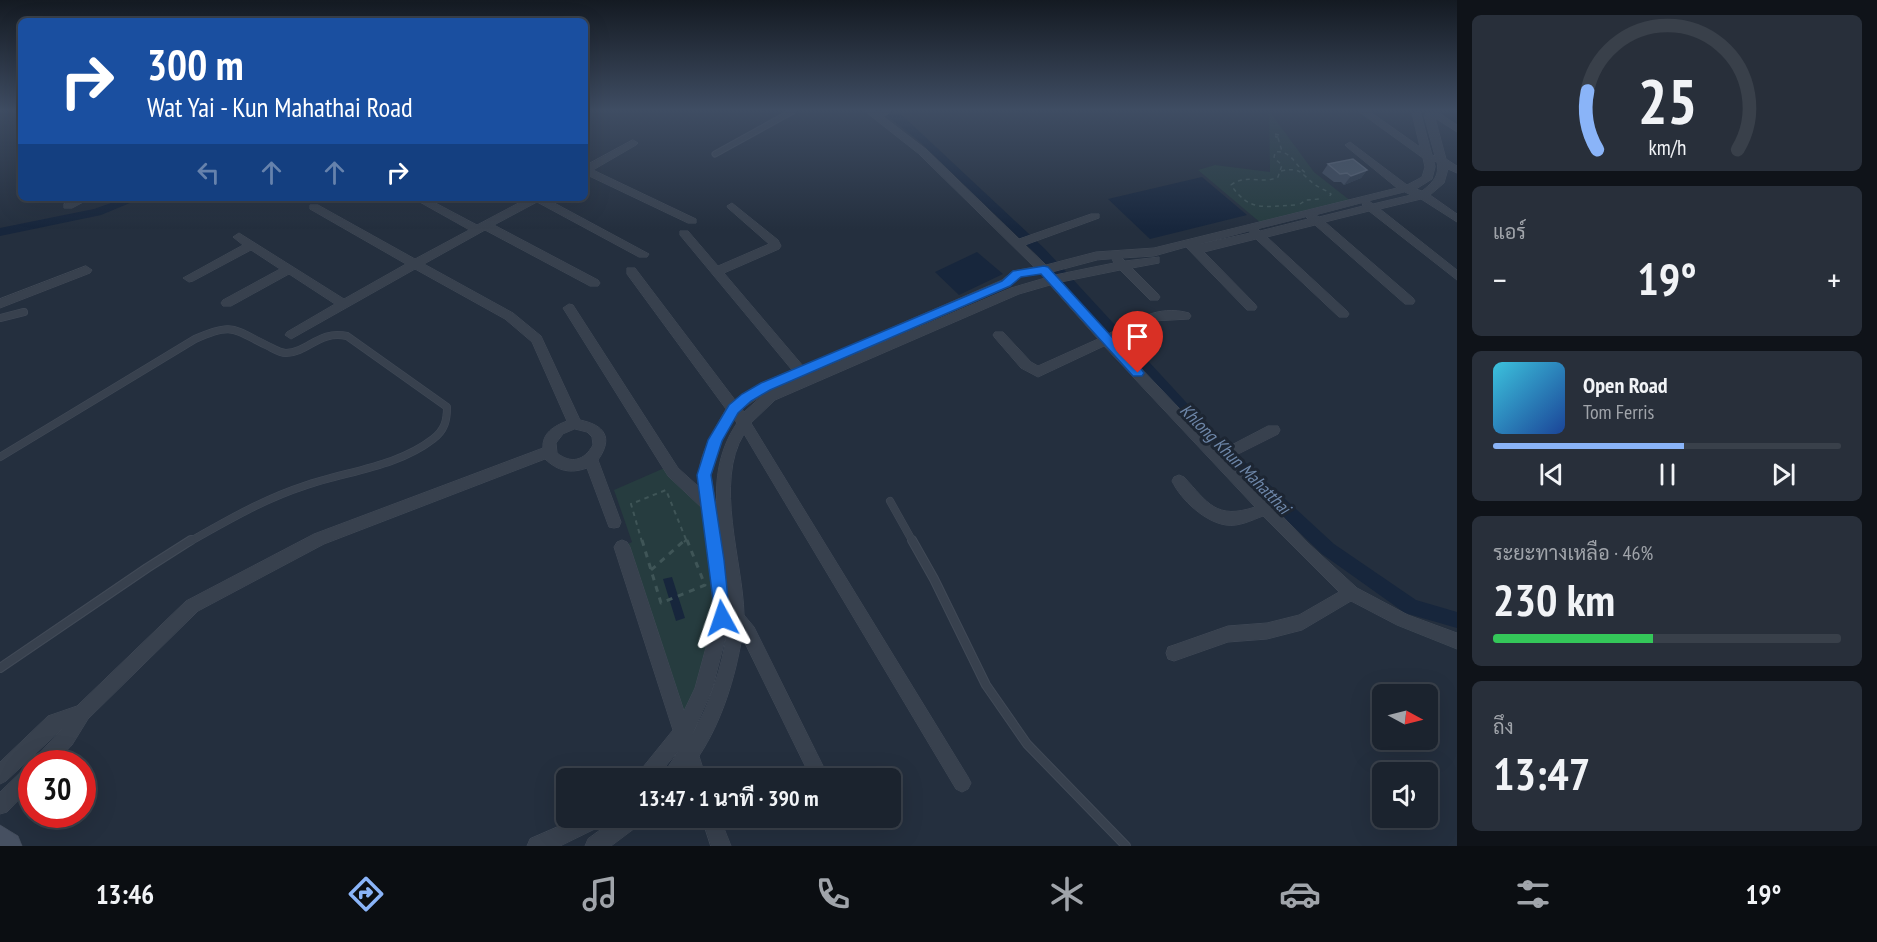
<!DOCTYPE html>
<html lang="th">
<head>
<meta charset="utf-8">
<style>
  :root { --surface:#1b232e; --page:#282f3a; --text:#f1f3f6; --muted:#a0a4aa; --line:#39404a; --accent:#8ab4f8 }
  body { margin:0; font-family:"PT Sans Narrow",Sarabun,sans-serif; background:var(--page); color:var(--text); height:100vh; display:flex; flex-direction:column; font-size:22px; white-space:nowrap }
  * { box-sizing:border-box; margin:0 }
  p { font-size:20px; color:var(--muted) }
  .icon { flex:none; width:33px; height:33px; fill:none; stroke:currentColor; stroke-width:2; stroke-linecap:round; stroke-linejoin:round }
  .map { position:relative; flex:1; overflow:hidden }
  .panel { display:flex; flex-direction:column; gap:15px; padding:15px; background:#0f1319; width:420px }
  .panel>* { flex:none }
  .banner { position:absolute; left:18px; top:18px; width:570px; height:183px; border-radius:9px; box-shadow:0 6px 24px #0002,0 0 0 2px var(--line); background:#1a4fa0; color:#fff; overflow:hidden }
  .needle { width:39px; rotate:97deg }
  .controls { position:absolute; left:1372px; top:684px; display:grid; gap:12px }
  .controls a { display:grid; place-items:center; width:66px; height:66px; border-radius:9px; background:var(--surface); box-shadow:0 6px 24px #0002,0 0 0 2px var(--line); font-size:30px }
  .speed { position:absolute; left:18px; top:750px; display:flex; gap:12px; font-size:30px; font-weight:700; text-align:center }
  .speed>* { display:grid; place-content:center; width:78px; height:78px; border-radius:50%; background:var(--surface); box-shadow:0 6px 24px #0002,0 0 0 2px var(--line); line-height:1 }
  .speed .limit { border:9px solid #d22; background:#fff; color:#111 }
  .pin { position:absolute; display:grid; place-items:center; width:51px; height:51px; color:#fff; margin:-62px -26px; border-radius:50% 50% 50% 0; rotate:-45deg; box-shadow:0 0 6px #0007 }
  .pin .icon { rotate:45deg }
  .me { position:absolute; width:66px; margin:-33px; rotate:355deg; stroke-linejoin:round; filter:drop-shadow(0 0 4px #0008) }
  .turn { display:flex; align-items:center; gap:21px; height:126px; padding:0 30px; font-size:27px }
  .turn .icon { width:78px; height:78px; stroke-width:2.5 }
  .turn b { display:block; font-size:42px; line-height:51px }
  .lanes { display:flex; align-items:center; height:57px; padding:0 30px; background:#0003; justify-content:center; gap:30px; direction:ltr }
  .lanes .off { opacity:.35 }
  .big { font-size:45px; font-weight:700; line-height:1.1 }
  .panel .card { flex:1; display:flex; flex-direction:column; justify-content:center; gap:9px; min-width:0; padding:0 21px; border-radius:9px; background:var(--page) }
  .panel .dial { align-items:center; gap:0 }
  .dial svg { height:156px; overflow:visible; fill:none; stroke:var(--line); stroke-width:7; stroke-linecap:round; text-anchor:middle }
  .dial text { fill:var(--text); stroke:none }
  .song { display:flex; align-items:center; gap:18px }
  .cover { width:72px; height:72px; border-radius:9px; background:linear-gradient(135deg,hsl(190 70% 55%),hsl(220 70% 35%)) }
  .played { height:6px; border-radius:3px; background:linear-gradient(90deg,var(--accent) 55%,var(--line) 55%) }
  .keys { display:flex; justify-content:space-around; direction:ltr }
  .heat { display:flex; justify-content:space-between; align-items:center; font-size:33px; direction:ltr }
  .charge { height:9px; border-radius:4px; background:linear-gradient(90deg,#34c759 46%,var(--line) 0) }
  .trip { position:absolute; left:556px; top:768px; width:345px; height:60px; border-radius:9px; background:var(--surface); box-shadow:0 6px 24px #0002,0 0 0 2px var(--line); font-weight:700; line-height:60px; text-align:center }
  .tab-bar { display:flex; height:96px; justify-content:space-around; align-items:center; background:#0b0e12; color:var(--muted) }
  .tab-bar .icon { width:42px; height:42px }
  .tab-bar .current { color:var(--accent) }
  .tab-bar b { font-size:27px; color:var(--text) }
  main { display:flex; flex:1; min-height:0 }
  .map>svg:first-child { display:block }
  .green { fill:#263c3f }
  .water { fill:#17263c }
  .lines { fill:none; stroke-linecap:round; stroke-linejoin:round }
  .canal { fill:#17263c; fill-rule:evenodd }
  .service-far2-casing { stroke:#414a57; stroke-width:7 }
  .service-far1-casing { stroke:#414a57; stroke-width:8 }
  .service-casing { stroke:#414a57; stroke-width:10 }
  .minor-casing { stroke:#414a57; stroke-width:1 }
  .secondary-casing { stroke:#414a57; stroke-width:1 }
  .path-far2 { stroke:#3f5557; stroke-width:1.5; stroke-dasharray:4 4; stroke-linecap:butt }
  .path-far1 { stroke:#3f5557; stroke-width:2; stroke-dasharray:4.5 4.5; stroke-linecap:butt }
  .path { stroke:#3f5557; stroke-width:3; stroke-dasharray:6 6; stroke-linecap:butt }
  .service-far2 { stroke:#38414e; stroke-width:5 }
  .service-far1 { stroke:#38414e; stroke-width:7 }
  .service { stroke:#38414e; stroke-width:8 }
  .minor { fill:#38414e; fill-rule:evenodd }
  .secondary { fill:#465061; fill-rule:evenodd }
  .wall { fill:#3f4b5c }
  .shaded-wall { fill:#2f3b4b }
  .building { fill:#4b5868; stroke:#5c6777; stroke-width:1.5 }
  .route { fill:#1a73e8; stroke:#114b97; stroke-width:1.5 }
  .labels { text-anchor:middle; stroke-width:6; stroke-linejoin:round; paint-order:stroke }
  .water-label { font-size:18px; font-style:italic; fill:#6d86a8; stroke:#1d2633 }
</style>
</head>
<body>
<main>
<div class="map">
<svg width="1457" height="846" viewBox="0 0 1457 846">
  <rect width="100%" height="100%" fill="#242f3e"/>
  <path class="green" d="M1269,111L1314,172L1352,202L1262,224L1198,170L1215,165L1270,172Z
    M669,466L707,506L722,618L682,733L622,547L632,542L614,490Z"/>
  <path class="water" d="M1202,177L1247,215L1150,239L1108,199Z
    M977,252L1003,274L959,295L935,272Z
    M672,577L685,618L676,621L663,579Z"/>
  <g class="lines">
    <path class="canal" d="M881,111H893L904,117L1045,249L1220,439L1334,544L1416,600L1457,612V628L1405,613L1322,554L1210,447L1037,255L920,142Z
      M125,198H142L101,215L0,236V228L94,209Z"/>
    <defs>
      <path id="service-far2" d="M878,116L887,111
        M715,154L793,111"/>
      <path id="service-far1" d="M0,318L24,312
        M0,457L195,339C233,322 233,329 268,346C274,349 280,353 286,353C309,352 319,330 347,336L447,407C447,420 445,430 433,439C397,467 347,471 304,486C264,499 226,521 189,542
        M890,501L913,542"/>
      <path id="service" d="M912,540L934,579L986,685L1027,744L1126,846
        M0,668L147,568L191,540"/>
      <path id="minor" d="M865,111H876L927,150L1019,239L1091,214H1099V218L1025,245L1046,265L1096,252L1154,248L1397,188L1347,147L1345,145L1350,142L1407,185L1422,177L1425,167L1423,158L1358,111H1369L1420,147L1412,113L1420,111L1432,155L1435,156L1424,115L1426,113L1438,112L1457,125V132L1435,118L1446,159L1457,166V173L1448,169L1444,183L1430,195L1457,214V222L1421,199L1380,209L1457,270V280L1369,211L1325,222L1413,298L1415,301L1413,304H1405L1315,225L1267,237L1347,311L1349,314L1347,317H1339L1256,239L1204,252L1255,304L1257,307L1255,310H1247L1186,247L1154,256L1122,258L1125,261L1159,257V263L1132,268L1158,294L1160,297L1158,300H1150L1120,270L1061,282L1108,334C1135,321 1157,304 1189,313L1191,316L1189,319L1153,321L1115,341L1220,451L1268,426H1278L1280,430L1278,434L1228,459L1308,543L1357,588L1408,615L1457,633V649L1397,625L1351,601L1302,630L1267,639L1228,642L1174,661L1168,659L1166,653L1168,647L1174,645L1228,626L1267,623L1299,615L1339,592L1263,516C1252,520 1239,527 1226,525C1205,522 1181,500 1172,481L1174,477L1179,475L1184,477C1208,503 1216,520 1255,507L1104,346L1038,377L1021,368L995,338L993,335L995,332H1003L1031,362L1038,366L1098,339L1050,285L1019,294L775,400L751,423L968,777L971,783L968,789L962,792L956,789L744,434C714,482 743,562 744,615L754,627L829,778H811L742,637C735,678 722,721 699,756L706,778H688L686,773L681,778H661L679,750L656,778H636L639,772L673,730L614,547L617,542L622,540L627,542L630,547L684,711L695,688L714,618L709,560L702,508L668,476L563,308L569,304L573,305L678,468L699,487C695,459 713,432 726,409L627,274V268H635L735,400L761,383L792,370L680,235V231H688L718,266L769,244L728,208L727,206L732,203L778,240L781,246L779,249L724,273L803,366L1002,280L1013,271L1034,267L919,154ZM1434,161L1437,162C1440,176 1432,183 1422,191L1416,189L1432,179L1435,167ZM1405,192L1411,195L1373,204L1369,201ZM1362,203L1363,206L1319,217L1316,215ZM1306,217L1308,219L1260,231L1258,229ZM1250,231V233L1196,245ZM1112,259L1114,263L1055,275L1052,272L1097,260ZM1041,274L1045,278L1011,288L809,374L1010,286L1020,277ZM763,395L744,412L742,409ZM734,419L737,423C717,453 714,485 718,520L711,475L722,441ZM727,632C722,667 710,704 692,735L712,690Z
        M633,140L638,143L636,145L593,170L696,219V223H688L585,174V166Z
        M77,198H91L72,208H64V204Z
        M413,198H426L477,225L528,198H545L649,254L647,257H639L537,202L494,225L598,280L600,283L598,286H590L485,230L424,264L513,313L541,336L580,420C604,425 614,437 598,460L621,522L619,527L614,528L609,527L587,468C570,474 558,471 545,459L324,544L198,611L88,719L72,745L54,764H32L35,758L63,728L6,781L0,784V762L48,716L77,706L186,601L314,534L543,448C542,433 554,426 567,421L532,342L505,319L415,269L291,339L285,335L287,332L335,304L289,274L231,306H223L221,303L223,300L280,269L251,250L193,281L189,282L183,278L243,245L233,237L239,233L344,299L406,264L310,209V205H318L415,259L469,230ZM575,429L587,432L592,437L593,445C584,461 571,464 557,453L556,443L563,434Z
        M86,266L92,270L90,273L0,308V299Z
        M32,764V786L7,812L0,814V792L26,767Z
        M578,818H605L603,825L560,846H527L530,839Z
        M617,818H641L639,825L611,846H585L588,839Z
        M702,818H720L731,846H711Z"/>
      <path id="secondary" d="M0,825L18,836L22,846H0Z"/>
    </defs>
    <use href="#service-far2" class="service-far2-casing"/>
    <use href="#service-far1" class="service-far1-casing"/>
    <use href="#service" class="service-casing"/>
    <use href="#minor" class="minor-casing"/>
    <use href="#secondary" class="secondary-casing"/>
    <path class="path-far2" d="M1275,134L1279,135L1280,137H1276Z
      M1278,138L1282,151
      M1281,171C1302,167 1300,173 1314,184C1319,188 1326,190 1331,194L1329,197
      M1300,204L1306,200L1320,199
      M1295,205C1265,206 1250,213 1231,185C1247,173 1262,185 1278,177L1282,165L1274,158L1275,152C1292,150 1294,165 1306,173"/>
    <path class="path-far1" d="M642,542L631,504L666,490L687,542
      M684,542L687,539"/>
    <path class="path" d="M642,540L661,603L705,585L687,540
      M651,570L685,540"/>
    <use href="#service-far2" class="service-far2"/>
    <use href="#service-far1" class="service-far1"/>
    <use href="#service" class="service"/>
    <use href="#minor" class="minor"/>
    <use href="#secondary" class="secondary"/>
  </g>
  <path class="wall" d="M1328,164L1367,170L1361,178L1344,185L1341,182H1334L1322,173Z"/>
  <path class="shaded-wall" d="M1367,170L1361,178L1344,185L1351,176Z"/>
  <path class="building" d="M1353,159L1367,170L1351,176L1347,173L1340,174L1328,164Z"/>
  <linearGradient id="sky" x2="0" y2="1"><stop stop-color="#141a22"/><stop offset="0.48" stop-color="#3f4d63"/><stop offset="1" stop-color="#3f4d63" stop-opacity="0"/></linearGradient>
  <rect width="1457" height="229" fill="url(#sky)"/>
  <path class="route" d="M1044,266L1048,267L1142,370L1144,373L1142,376H1133L1041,274L1021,277L1010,286L770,390L751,401L738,413L722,441L711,475L724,560L730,618L728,623L722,625L716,623L697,475L708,440L729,405L742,394L761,383L1002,281L1013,271Z"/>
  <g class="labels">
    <g class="water-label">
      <text transform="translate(1235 459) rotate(45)" y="6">Khlong Khun Mahatthai</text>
    </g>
  </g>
</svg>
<div class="controls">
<a><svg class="needle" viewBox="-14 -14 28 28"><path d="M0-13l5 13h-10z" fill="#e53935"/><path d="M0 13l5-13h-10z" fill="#a0a4aa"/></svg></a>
<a><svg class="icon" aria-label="sound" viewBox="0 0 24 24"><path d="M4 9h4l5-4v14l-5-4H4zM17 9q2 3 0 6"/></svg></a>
</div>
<div class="speed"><div class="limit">30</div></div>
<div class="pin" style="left:1138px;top:373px;background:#d93025"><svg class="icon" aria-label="arrive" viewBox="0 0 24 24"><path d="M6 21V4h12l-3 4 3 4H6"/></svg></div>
<svg class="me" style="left:722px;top:618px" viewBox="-20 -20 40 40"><path d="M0-17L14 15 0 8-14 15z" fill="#1a73e8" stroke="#fff" stroke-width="4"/></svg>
<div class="trip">13:47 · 1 นาที · 390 m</div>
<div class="banner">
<div class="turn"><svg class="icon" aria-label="right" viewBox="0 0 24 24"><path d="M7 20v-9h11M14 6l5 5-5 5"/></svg><div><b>300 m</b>Wat Yai - Kun Mahathai Road</div></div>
<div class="lanes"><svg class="icon off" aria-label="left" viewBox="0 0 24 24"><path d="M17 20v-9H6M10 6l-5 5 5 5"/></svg><svg class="icon off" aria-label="ahead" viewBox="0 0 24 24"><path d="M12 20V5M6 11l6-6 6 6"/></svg><svg class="icon off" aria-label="ahead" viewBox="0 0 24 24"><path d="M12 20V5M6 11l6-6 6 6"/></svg><svg class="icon" aria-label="right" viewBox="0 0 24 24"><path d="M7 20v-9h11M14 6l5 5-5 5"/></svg></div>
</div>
</div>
<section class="panel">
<div class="card dial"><svg viewBox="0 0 100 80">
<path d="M14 69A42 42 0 1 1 86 69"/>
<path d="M14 69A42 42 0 0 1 9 39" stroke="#8ab4f8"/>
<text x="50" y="56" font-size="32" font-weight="700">25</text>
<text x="50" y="72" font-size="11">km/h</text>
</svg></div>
<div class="card"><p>แอร์</p>
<div class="heat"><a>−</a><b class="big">19°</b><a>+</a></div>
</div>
<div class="card">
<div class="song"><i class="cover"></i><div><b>Open Road</b><p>Tom Ferris</p></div></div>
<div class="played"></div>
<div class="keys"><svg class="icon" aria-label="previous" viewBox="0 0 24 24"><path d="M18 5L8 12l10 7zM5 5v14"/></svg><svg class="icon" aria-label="pause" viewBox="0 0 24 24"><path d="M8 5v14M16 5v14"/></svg><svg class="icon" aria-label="next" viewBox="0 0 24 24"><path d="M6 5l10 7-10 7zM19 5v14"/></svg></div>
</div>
<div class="card"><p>ระยะทางเหลือ · 46%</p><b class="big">230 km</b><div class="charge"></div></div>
<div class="card"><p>ถึง</p><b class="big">13:47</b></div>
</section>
</main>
<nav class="tab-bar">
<b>13:46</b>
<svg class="icon current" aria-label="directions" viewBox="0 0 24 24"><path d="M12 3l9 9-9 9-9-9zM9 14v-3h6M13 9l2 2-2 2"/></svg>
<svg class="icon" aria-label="music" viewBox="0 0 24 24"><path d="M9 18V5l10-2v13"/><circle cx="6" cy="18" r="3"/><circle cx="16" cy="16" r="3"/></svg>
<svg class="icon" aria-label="phone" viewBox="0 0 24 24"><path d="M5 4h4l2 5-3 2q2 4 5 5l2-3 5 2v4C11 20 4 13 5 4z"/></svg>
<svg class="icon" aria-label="climate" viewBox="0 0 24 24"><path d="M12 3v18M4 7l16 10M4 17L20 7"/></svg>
<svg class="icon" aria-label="car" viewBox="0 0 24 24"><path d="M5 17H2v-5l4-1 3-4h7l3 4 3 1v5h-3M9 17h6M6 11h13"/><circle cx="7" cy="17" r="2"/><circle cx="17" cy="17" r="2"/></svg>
<svg class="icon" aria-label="filters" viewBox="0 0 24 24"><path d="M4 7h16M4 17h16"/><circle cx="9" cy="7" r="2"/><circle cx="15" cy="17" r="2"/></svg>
<b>19°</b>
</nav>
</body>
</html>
